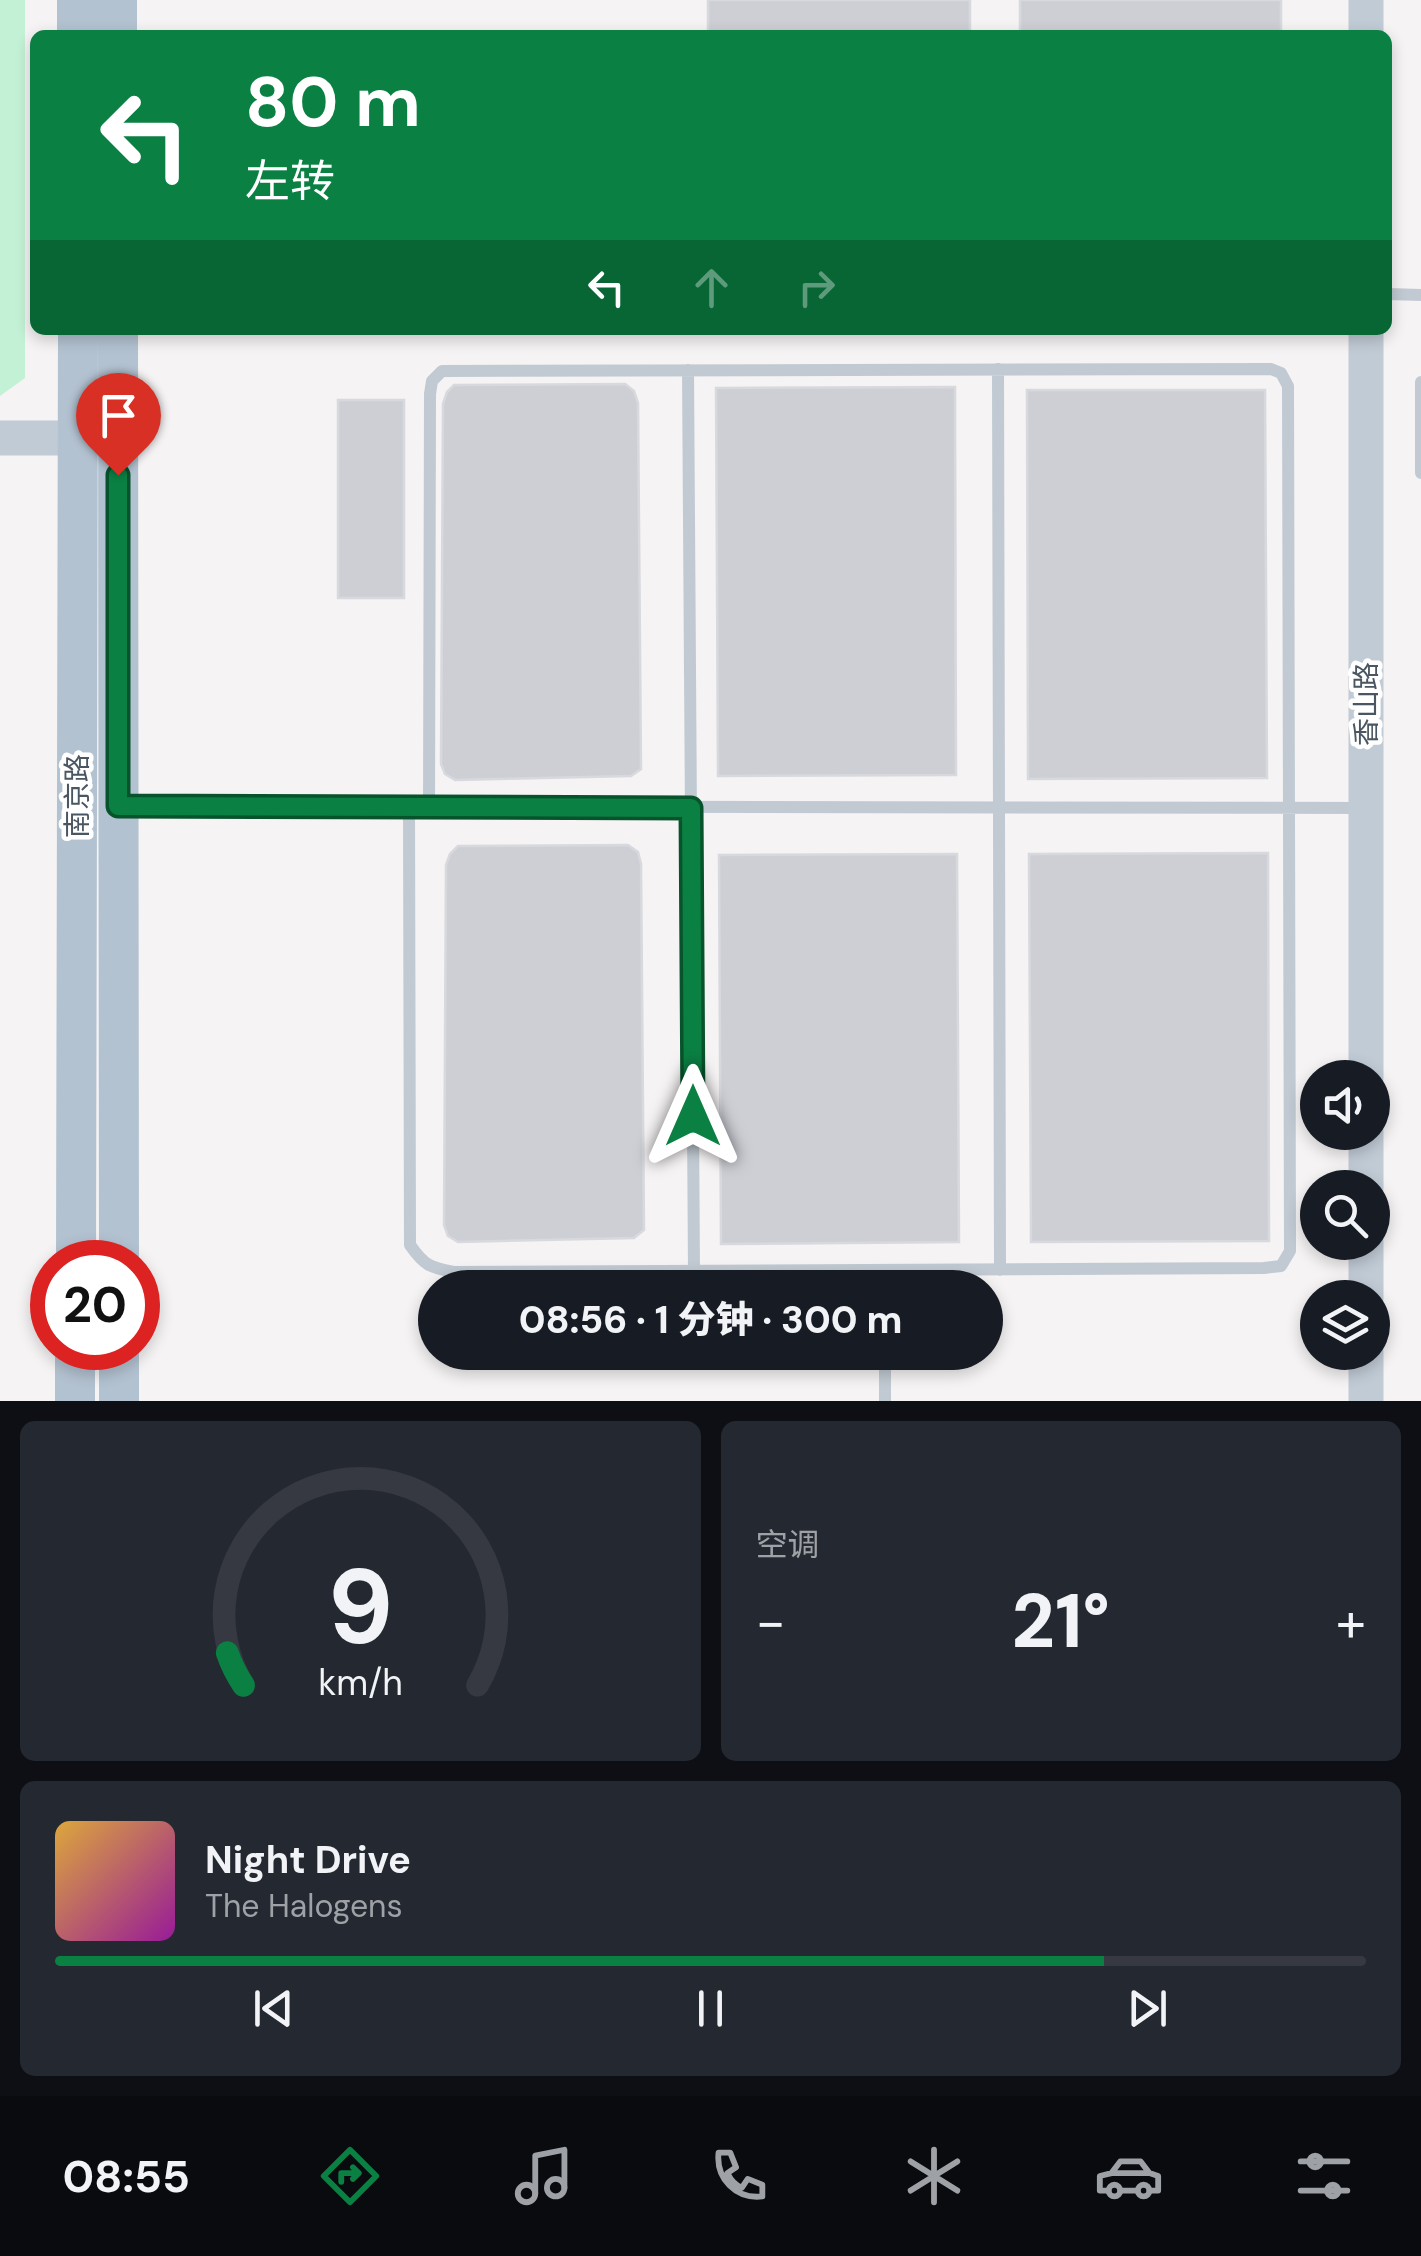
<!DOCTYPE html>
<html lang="zh">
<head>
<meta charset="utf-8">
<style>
  :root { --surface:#171b24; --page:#242831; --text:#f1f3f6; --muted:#9ea1a6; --line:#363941; --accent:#0b8043 }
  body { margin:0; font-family:"DM Sans","Noto Sans SC",sans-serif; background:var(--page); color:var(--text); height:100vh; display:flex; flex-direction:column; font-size:38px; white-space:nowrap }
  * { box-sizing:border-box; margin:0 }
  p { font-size:32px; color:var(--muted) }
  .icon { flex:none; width:55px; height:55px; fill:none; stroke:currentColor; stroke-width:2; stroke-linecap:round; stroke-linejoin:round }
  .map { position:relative; height:1401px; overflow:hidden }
  .drawer { display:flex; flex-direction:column; gap:20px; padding:20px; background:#0d0f14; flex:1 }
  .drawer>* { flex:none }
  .banner { position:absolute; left:30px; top:30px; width:1362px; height:305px; border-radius:15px; box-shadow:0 5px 15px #0003; background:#0b8043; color:#fff; overflow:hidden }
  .controls { position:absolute; left:1300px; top:1060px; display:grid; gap:20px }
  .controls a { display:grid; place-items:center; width:90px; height:90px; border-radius:50%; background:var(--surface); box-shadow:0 5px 15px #0003; font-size:50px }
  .speed { position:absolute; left:30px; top:1240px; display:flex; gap:20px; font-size:50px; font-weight:700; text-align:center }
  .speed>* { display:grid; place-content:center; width:130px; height:130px; border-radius:50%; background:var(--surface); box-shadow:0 5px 15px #0003; line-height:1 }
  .speed .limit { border:15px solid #d22; background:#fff; color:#111 }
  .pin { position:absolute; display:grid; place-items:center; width:85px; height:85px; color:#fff; margin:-102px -42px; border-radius:50% 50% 50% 0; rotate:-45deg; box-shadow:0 0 10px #0007 }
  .pin .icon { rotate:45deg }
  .me { position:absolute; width:110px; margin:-55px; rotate:0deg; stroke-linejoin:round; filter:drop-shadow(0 0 8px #0008) }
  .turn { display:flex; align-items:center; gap:35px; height:210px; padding:0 50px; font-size:45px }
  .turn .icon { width:130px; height:130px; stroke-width:2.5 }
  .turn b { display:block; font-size:70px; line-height:85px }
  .lanes { display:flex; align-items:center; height:95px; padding:0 50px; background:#0003; justify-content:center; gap:50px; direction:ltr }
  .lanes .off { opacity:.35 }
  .big { font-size:75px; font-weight:800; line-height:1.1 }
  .drawer .card { flex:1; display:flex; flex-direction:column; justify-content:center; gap:15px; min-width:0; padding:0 35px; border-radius:15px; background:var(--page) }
  .drawer .dial { align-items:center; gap:0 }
  .dial svg { height:260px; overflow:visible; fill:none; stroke:var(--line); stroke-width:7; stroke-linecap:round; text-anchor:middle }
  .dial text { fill:var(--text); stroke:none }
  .song { display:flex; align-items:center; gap:30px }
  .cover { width:120px; height:120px; border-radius:15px; background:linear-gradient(135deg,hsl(40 70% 55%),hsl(300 70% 35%)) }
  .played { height:10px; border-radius:5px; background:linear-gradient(90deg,var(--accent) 80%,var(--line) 80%) }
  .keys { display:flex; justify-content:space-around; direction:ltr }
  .heat { display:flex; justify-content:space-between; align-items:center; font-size:55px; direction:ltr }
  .drawer .tiles { flex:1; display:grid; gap:20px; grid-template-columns:1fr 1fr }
  .card:last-child { grid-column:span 2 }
  .trip { position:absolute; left:418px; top:1270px; width:585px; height:100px; border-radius:50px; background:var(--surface); box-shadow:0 5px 15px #0003; font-weight:800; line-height:100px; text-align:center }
  .menu { display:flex; height:160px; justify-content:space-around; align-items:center; background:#090b0e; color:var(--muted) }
  .menu .icon { width:70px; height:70px }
  .menu .selected { color:var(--accent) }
  .menu b { font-size:45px; color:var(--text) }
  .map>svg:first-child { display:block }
  .green { fill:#c3f1d5 }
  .building { fill:#cdcfd5; stroke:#d7d9de; stroke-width:2.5 }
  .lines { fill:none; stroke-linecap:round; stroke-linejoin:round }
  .lane { stroke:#c1cad2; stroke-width:12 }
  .secondary { stroke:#c1cbd6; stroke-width:35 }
  .primary { stroke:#b3c2d1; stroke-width:40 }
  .route-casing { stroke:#07532c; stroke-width:25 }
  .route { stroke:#0b8043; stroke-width:18 }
  .labels { text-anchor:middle; stroke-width:9; stroke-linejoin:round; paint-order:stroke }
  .street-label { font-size:28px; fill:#4a5661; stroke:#fff }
</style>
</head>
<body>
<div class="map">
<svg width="1421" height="1401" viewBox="0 0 1421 1401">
  <rect width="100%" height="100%" fill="#f5f3f3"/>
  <path class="green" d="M0,0H25V378L0,396Z"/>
  <path class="building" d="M708,0H970V35H708Z
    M1020,0H1281V35H1020Z
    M625,384L634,391L638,403L641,769L631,776L455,780L445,774L441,764L443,404L447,392L454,385Z
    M955,387L956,775L718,776L716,388Z
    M1027,390H1265L1267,778L1028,779Z
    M338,400H404V598H338Z
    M628,845L638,852L641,864L644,1230L634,1238L458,1242L448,1236L444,1225L446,865L450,854L458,846Z
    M1268,853L1269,1241L1031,1242L1029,854Z
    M957,854L959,1242L721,1244L719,855Z"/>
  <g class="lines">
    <path class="lane" d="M1388,294L1421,295
      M998,369L1000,1270
      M688,370L694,1271
      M1421,382V473
      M126,806L1366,808
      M409,807L410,1245C424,1265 430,1268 454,1272L1264,1268L1281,1266L1290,1251L1288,386L1281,373L1271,369L442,371L432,381L430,394L429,807
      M885,1352V1401"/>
    <path class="secondary" d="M1366,35V0
      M1366,330V1078
      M0,438H104
      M1366,1132V1188
      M1366,1242V1298
      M1366,1352V1401"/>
    <path class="primary" d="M77,0V35
      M117,0V35
      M118,330L119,1262
      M76,1262L78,330
      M119,1348V1401
      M75,1401V1348"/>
  </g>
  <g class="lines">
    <defs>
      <path id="route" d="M118,475V806L691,808L693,1116"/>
    </defs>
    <use href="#route" class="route-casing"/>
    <use href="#route" class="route"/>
  </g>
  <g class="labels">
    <g class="street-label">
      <text transform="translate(1366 704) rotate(-90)" y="10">香山路</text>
      <text transform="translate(77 796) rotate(-90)" y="10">南京路</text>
    </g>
  </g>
</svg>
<div class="controls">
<a><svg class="icon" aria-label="sound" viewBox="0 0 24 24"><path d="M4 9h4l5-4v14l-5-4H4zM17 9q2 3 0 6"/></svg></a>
<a><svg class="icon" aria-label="search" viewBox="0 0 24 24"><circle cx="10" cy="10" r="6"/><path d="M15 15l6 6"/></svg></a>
<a><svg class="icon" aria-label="layers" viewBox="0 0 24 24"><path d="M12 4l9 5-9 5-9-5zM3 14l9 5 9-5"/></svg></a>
</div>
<div class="speed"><div class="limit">20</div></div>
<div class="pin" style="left:118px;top:475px;background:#d93025"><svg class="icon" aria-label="arrive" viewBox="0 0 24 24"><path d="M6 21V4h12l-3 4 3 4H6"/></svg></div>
<svg class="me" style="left:693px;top:1116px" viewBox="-20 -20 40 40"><path d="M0-17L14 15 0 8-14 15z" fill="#0b8043" stroke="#fff" stroke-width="4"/></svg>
<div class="trip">08:56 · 1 分钟 · 300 m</div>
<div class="banner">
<div class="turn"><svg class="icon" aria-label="left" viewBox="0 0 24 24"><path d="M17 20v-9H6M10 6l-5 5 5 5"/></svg><div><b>80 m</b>左转</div></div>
<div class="lanes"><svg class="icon" aria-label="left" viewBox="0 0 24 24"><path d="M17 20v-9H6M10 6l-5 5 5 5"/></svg><svg class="icon off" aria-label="ahead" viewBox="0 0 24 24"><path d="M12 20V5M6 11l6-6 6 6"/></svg><svg class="icon off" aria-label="right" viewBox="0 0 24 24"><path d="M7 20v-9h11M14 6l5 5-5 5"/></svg></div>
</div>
</div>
<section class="drawer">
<div class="tiles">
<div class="card dial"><svg viewBox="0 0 100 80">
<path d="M14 69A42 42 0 1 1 86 69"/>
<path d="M14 69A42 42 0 0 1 9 59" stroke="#0b8043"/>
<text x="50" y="56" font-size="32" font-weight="700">9</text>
<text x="50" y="72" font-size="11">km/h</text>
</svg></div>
<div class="card"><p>空调</p>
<div class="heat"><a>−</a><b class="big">21°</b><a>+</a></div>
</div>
<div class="card">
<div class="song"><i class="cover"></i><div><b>Night Drive</b><p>The Halogens</p></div></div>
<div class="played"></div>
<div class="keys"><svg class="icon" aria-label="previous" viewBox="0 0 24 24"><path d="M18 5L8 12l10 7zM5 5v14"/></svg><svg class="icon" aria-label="pause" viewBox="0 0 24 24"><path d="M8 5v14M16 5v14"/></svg><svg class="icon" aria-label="next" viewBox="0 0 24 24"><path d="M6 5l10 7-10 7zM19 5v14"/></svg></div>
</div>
</div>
</section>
<nav class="menu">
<b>08:55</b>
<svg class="icon selected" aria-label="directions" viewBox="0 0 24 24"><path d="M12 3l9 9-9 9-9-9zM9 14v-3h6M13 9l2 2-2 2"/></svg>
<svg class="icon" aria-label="music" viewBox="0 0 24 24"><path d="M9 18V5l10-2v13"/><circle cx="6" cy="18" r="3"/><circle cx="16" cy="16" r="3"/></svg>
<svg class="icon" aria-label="phone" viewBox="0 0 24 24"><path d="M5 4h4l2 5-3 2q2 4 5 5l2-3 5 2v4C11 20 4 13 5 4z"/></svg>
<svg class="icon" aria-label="climate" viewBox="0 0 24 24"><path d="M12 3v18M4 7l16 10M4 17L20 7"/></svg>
<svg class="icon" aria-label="car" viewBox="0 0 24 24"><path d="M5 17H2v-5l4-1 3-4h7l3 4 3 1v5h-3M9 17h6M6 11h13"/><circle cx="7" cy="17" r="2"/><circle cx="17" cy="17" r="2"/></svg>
<svg class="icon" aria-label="filters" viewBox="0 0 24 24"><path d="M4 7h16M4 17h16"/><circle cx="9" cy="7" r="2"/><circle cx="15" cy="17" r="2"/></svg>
</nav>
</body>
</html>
